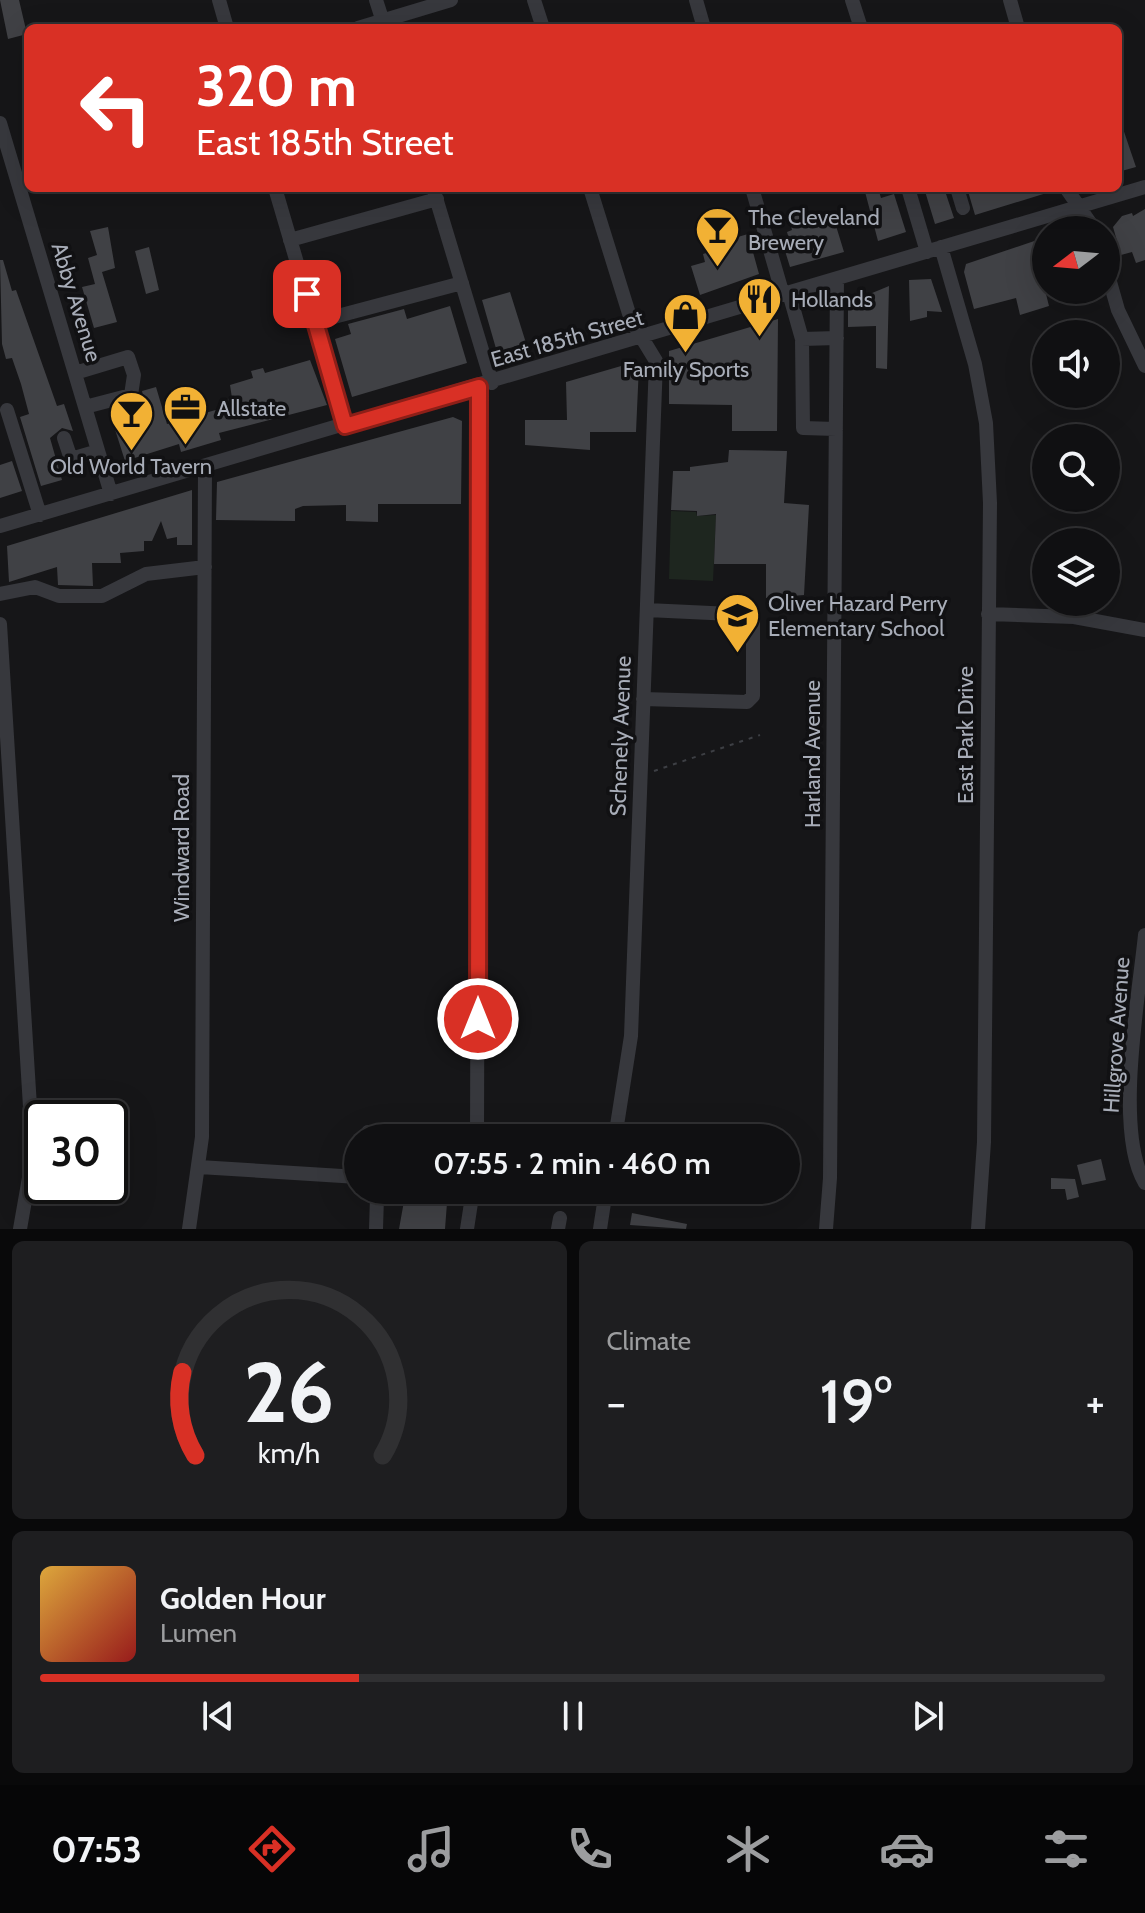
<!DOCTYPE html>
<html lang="en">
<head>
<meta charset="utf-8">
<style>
  :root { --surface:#101012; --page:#1e1e20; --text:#f1f3f6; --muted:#9c9d9f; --line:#303032; --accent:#d93025 }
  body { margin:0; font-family:Cabin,sans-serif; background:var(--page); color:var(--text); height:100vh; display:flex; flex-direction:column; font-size:30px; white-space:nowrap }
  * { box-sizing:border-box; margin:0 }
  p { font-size:26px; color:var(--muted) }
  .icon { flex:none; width:44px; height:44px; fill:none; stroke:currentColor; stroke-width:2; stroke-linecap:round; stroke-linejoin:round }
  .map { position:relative; height:1229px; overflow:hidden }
  .drawer { display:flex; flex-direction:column; gap:12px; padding:12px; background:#09090a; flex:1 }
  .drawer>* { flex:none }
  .top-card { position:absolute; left:24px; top:24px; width:1098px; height:168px; border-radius:12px; box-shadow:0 8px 32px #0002,0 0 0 2px var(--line); background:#d93025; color:#fff; overflow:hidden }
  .needle { width:52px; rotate:254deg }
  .buttons { position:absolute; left:1032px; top:216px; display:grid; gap:16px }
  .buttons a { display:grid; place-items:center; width:88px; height:88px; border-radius:50%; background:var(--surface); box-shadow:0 8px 32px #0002,0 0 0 2px var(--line); font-size:40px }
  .speed { position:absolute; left:24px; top:1100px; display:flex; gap:16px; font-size:40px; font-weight:700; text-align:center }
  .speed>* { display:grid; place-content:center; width:104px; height:104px; border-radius:50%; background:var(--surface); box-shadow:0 8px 32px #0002,0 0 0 2px var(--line); line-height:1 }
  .speed .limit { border:4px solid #111; border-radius:12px; background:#fff; color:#111 }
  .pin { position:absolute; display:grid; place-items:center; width:68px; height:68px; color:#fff; margin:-34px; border-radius:16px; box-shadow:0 4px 12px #0006 }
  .me { position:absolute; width:88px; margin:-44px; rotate:0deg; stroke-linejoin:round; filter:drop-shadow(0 0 6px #0008) }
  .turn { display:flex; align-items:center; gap:28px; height:168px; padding:0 40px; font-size:36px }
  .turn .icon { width:104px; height:104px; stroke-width:2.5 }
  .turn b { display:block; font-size:56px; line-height:68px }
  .big { font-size:60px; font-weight:600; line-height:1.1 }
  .drawer .widget { flex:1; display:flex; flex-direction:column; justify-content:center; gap:12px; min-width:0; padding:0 28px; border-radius:12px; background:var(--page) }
  .drawer .dial { align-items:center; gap:0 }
  .dial svg { height:208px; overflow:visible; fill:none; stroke:var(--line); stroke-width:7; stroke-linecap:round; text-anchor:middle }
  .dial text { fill:var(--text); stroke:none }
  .song { display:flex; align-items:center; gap:24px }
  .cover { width:96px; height:96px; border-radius:12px; background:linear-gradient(135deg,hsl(40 70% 55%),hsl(0 70% 35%)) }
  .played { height:8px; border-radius:4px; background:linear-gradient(90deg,var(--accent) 30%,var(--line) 30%) }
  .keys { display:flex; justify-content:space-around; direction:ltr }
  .heat { display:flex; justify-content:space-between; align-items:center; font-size:44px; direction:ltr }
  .drawer .tiles { flex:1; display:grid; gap:12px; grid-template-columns:1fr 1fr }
  .widget:last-child { grid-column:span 2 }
  .trip { position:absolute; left:344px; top:1124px; width:456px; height:80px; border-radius:40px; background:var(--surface); box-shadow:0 8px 32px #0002,0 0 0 2px var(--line); font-weight:600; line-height:80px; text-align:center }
  .dock { display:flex; height:128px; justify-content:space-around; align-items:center; background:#060607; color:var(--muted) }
  .dock .icon { width:56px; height:56px }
  .dock .on { color:var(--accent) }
  .dock b { font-size:36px; color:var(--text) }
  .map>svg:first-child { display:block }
  .green { fill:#1e261f }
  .building { fill:#404145 }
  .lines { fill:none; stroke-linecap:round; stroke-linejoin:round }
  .path { stroke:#3d3f44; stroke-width:2; stroke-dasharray:4 6; stroke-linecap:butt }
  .minor { stroke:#37383d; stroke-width:14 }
  .route-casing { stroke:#8d1f18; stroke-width:20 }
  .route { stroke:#d93025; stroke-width:14 }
  .labels { text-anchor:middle; stroke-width:7; stroke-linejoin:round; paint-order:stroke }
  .poi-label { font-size:22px; fill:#a8adb8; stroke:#111113; text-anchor:start }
  .street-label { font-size:22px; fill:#a8adb8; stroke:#111113 }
</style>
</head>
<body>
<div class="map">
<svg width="1145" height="1229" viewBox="0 0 1145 1229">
  <rect width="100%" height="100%" fill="#161618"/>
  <path class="green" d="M671,511L696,512L697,516L716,515L713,581L669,579Z"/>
  <path class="building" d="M0,0H19L27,34L8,39Z
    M1118,114L1136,167L1118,172Z
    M864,188H878L881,198L894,194L906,232L878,241Z
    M924,188H944L954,218L935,224Z
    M967,188H1052L1053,191L975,215Z
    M1145,209V260L1136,263L1132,252L1121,255L1113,227L1122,216L1132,213L1133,216Z
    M806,213L809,223L833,216L844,252L790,267L782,241L789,239L787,232L792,230L789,218Z
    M108,227L115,268L102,272L117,322L94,328L82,287L95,284L88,258L97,255L90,231Z
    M748,234L759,274L700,295L691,266L705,262L703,254L726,247L724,241Z
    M1046,237V294L1049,306L1020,315L1016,298L974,309L964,272L966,264Z
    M149,247L159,290L146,294L135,251Z
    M0,260H3L12,291L16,290L57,406L64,404L73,431L62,428L50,438L62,480L41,486L20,417L29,414L21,384L12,358L6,359L2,344Z
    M931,279L942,312L927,311V317L910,321L909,280Z
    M889,286L887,369L876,368V326L848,327V303Z
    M510,292L526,343L497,352L482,300Z
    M450,306L467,363L352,397L335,339L351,334L348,324L404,309L407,319Z
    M778,319L777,431H732V405L669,404V351Z
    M310,360L327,405L219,433L221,440L181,452L179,444L125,461L112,420L146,410L142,391L156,387L167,424L226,407L223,400L232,398L230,385L253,378L251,371L263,368L265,373Z
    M628,364L639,365L636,432H590V450L525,445V420H567L566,382Z
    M453,417L462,421L461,504H378V522L346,521V505L303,506L295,509V521L216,520L217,482Z
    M729,450L787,451L784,503L809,505L804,595L766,598V564H714L716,514L697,516V511L671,510L673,471H690V467L728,462Z
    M12,461L22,491L0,498V465Z
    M192,490V545H177V537L167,539L161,521L152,541H144V551L120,553L121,563H92L93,586L58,585L57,567L9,582L7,546Z
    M1101,1159L1106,1180L1082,1185L1077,1165Z
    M1051,1178L1075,1179L1079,1197L1067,1200L1065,1189H1051Z
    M406,1190H448L445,1229H399Z
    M632,1213L687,1224L686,1229L630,1225Z"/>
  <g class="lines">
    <path class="path" d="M654,771L760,735"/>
    <path class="minor" d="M219,0L227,28
      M376,0L385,28
      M534,0L543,28
      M696,0L704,28
      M852,0L861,28
      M1010,0L1018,28
      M358,28L451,0
      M0,123L111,494
      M275,188L345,426
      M433,188L492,383
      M590,188L631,320L656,361L631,1036L615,1138
      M752,188L783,295
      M908,188L927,252
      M957,188L963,208
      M1066,188L1095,230
      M290,240L437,199
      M941,247L975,364L986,423L990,503L984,1142L978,1229
      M1106,268L1118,310L1145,366
      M789,293L802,339L803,428L836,429
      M315,322L462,283
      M802,339L837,338
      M75,373L128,357L134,375L131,395L85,407
      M7,410L40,515
      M64,438L71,459L98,451
      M0,526L1145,187
      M0,594L35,587L59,596H102L146,574L205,567
      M988,614L1074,617L1145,630
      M0,624L33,1155L20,1229
      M643,699L747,702L753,696V615L647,610
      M1145,935C1139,995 1114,1132 1145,1183
      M368,1138V1132
      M477,1138L479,387
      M199,1167L358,1177
      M367,1190L377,1197L376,1229
      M189,1229L202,1137L205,467
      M467,1229L473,1190
      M558,1229L560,1218
      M600,1229L606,1190
      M826,1229L830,1178L837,279"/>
  </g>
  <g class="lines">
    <defs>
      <path id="route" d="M307,294L345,426L479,387L478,1019"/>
    </defs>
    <use href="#route" class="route-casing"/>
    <use href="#route" class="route"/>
  </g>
  <defs>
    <symbol id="bar-pin" viewBox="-11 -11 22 30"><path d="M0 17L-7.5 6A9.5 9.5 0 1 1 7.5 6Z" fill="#f2b134" stroke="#111113"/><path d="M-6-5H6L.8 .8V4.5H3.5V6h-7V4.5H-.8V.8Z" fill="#111"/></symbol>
    <symbol id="restaurant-pin" viewBox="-11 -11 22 30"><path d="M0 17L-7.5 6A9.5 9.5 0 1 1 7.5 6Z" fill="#f2b134" stroke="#111113"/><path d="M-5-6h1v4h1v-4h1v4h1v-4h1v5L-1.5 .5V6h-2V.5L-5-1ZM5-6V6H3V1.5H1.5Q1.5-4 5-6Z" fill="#111"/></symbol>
    <symbol id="shop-pin" viewBox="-11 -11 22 30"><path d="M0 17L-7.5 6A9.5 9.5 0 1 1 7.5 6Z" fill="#f2b134" stroke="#111113"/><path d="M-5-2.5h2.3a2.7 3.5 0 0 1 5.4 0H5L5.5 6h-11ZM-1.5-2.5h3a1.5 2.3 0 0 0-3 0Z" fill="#111"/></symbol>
    <symbol id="office-pin" viewBox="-11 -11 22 30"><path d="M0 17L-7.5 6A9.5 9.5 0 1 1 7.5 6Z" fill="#f2b134" stroke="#111113"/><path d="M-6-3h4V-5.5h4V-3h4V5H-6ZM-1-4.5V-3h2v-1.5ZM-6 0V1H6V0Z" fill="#111"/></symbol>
    <symbol id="school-pin" viewBox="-11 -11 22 30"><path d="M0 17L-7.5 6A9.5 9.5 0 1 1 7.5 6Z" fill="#f2b134" stroke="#111113"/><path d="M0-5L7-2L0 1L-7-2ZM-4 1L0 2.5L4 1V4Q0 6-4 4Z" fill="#111"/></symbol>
  </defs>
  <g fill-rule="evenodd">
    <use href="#bar-pin" x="692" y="204" width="51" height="69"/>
    <use href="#restaurant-pin" x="734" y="274" width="51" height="69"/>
    <use href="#shop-pin" x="660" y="290" width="51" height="69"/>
    <use href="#office-pin" x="160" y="382" width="51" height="69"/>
    <use href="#bar-pin" x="106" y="388" width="51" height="69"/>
    <use href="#school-pin" x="712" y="590" width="51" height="69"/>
  </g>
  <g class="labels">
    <g class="poi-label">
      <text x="748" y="225">The Cleveland<tspan x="748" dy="25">Brewery</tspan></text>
      <text x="791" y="307">Hollands</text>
      <text x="686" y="377" text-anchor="middle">Family Sports</text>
      <text x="217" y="416">Allstate</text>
      <text x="131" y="474" text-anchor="middle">Old World Tavern</text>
      <text x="768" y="611">Oliver Hazard Perry<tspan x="768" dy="25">Elementary School</tspan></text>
    </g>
    <g class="street-label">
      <text transform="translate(77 302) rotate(73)" y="8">Abby Avenue</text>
      <text transform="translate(567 338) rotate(-16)" y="8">East 185th Street</text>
      <text transform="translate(965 735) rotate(-90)" y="8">East Park Drive</text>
      <text transform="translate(620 736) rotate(-88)" y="8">Schenely Avenue</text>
      <text transform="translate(812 754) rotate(-90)" y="8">Harland Avenue</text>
      <text transform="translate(181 848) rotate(-90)" y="8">Windward Road</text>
      <text transform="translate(1116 1035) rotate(-86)" y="8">Hillgrove Avenue</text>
    </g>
  </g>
</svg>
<div class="buttons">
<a><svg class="needle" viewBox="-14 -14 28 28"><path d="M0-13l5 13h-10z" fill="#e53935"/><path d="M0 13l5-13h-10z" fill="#9c9d9f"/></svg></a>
<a><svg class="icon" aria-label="sound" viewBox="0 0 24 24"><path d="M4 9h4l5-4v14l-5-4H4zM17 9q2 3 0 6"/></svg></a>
<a><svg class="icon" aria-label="search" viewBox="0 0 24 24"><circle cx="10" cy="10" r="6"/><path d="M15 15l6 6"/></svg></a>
<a><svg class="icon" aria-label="layers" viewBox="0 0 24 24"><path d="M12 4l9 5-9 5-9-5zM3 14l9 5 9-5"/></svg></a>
</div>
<div class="speed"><div class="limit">30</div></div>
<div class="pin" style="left:307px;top:294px;background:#d93025"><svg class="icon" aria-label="arrive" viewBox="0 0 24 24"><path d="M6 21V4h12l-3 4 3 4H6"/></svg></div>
<svg class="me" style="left:478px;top:1019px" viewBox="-20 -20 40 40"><circle r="17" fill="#d93025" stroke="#fff" stroke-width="3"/><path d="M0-11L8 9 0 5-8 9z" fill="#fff"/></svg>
<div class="trip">07:55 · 2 min · 460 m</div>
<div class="top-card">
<div class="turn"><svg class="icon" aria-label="left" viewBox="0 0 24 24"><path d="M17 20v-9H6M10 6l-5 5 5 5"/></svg><div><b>320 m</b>East 185th Street</div></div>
</div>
</div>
<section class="drawer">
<div class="tiles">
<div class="widget dial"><svg viewBox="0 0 100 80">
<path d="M14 69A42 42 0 1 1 86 69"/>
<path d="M14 69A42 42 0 0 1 9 37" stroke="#d93025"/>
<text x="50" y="56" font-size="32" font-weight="700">26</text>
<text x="50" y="72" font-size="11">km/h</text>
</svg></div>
<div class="widget"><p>Climate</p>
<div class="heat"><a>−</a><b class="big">19°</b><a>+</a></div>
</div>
<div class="widget">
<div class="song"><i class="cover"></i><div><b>Golden Hour</b><p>Lumen</p></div></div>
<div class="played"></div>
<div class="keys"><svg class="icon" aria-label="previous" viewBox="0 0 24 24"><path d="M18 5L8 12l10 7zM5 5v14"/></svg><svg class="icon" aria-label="pause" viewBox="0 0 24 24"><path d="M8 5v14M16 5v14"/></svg><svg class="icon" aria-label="next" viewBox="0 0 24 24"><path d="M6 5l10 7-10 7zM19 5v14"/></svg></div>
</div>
</div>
</section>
<nav class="dock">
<b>07:53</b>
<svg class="icon on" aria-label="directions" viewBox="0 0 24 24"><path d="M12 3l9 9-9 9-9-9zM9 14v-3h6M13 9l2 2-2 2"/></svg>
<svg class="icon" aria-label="music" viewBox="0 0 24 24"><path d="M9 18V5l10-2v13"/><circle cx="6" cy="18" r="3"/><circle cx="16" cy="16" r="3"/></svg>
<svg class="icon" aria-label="phone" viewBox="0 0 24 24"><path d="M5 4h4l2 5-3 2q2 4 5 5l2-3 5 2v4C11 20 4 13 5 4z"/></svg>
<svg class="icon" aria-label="climate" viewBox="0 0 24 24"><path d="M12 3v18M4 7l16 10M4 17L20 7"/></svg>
<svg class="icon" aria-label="car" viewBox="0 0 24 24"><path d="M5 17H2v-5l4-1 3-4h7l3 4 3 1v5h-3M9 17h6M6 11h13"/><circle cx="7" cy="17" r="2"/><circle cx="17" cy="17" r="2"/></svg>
<svg class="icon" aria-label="filters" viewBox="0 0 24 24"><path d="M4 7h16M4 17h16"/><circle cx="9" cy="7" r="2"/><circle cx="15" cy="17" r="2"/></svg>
</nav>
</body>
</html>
